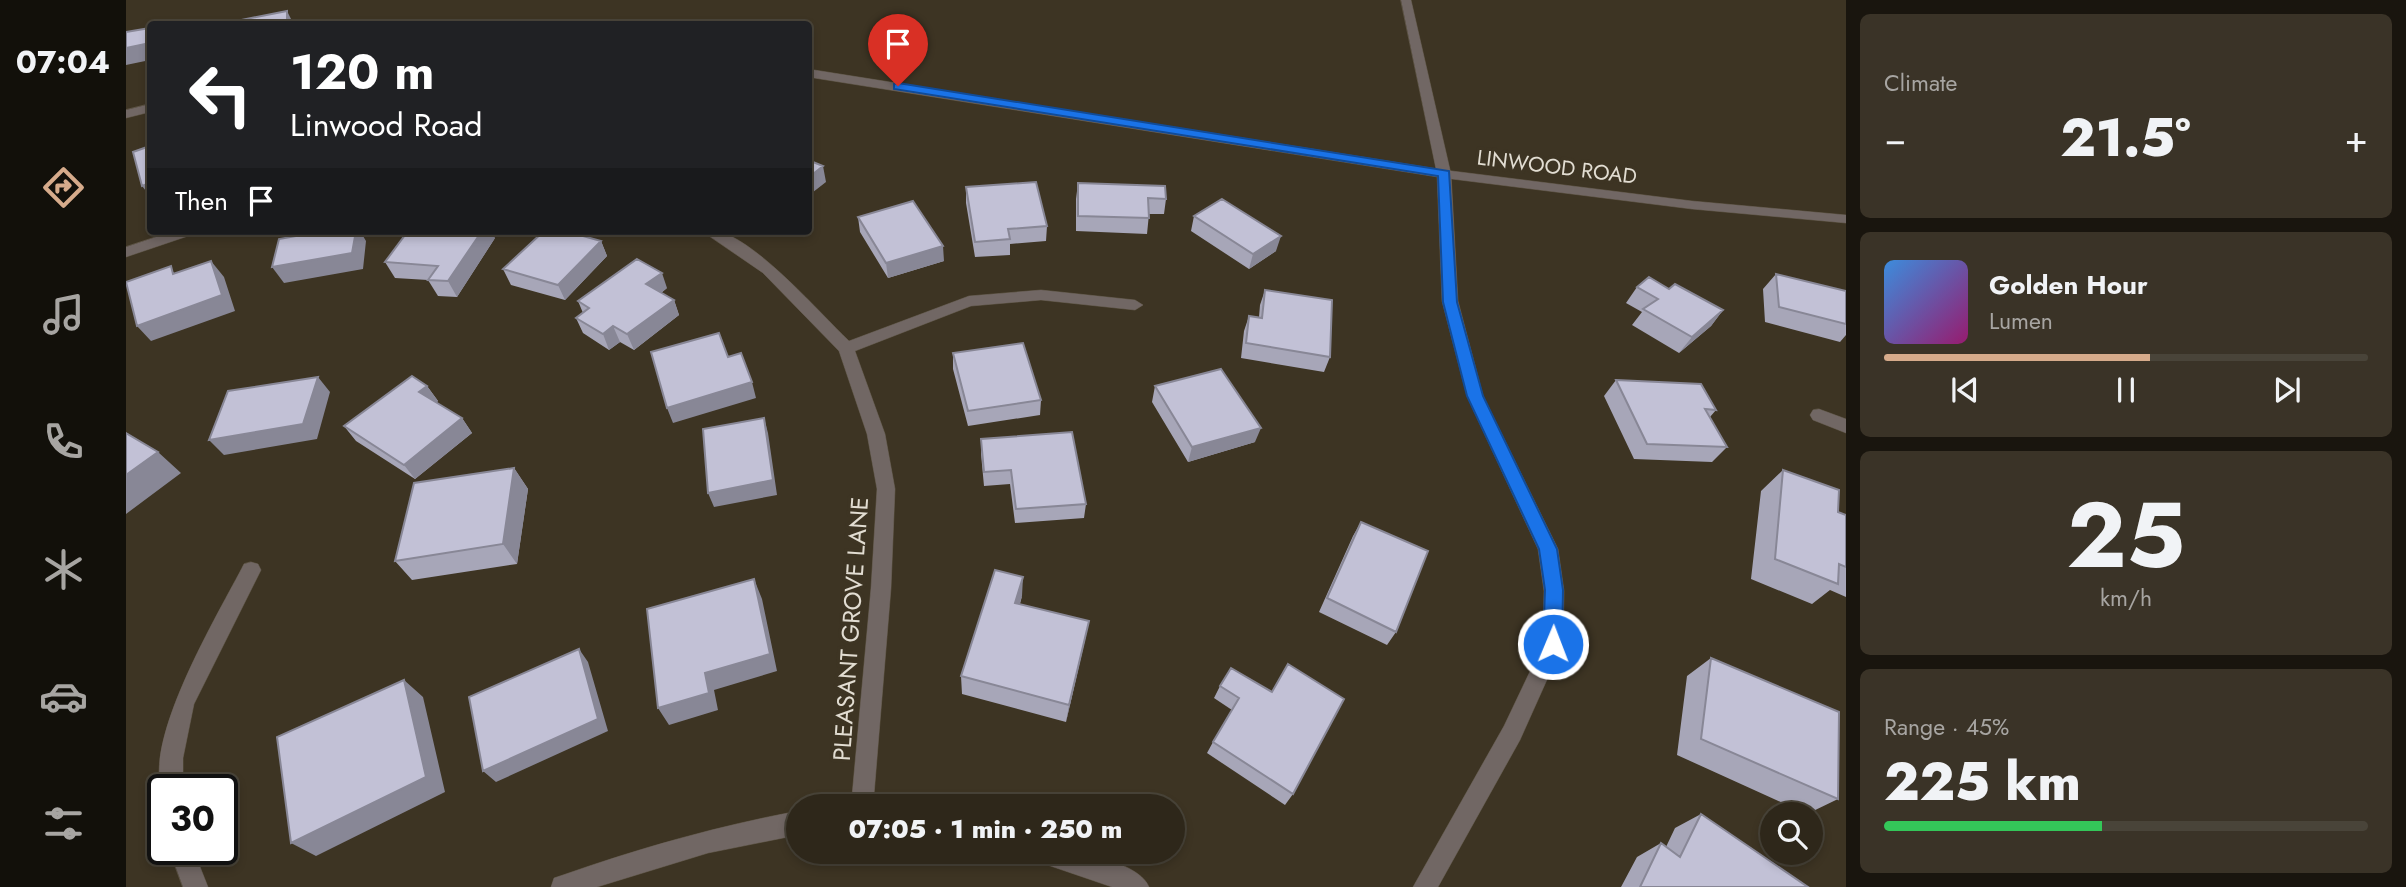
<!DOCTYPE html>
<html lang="en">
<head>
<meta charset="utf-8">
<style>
  :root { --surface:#2e271a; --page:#3a3327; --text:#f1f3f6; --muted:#a7a5a2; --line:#494439; --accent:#d6ab8b }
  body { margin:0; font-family:Jost,sans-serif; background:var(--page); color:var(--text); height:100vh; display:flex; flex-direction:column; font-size:26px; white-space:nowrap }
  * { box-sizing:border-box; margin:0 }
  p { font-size:23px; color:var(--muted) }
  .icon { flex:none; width:38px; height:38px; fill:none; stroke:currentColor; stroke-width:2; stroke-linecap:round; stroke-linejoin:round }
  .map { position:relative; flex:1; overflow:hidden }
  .drawer { display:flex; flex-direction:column; gap:14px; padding:14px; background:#19150e; width:560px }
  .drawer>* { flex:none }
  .hud { position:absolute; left:21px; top:21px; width:665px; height:214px; border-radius:7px; box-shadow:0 4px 10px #0003,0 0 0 2px var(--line); background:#202124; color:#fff; overflow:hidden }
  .tools { position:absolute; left:1634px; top:802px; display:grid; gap:14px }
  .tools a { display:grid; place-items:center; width:63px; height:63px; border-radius:50%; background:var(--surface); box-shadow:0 4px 10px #0003,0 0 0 2px var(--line); font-size:35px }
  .speed { position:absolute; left:21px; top:774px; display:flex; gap:14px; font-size:35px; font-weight:700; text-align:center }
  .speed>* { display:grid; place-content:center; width:91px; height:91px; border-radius:50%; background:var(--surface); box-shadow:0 4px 10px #0003,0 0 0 2px var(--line); line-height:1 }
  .speed .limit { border:4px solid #111; border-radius:10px; background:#fff; color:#111 }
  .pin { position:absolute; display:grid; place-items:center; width:60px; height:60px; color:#fff; margin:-72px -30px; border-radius:50% 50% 50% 0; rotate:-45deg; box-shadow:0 0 7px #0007 }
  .pin .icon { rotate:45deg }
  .me { position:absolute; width:77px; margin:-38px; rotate:1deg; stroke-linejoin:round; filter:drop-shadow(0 0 5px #0008) }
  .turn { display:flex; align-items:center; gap:24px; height:147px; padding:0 28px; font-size:32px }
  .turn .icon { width:91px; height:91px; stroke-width:2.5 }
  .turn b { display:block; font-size:49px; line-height:60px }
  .then { display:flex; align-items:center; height:66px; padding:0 28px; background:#0003; gap:14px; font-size:26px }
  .big { font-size:52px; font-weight:800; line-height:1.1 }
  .drawer .tile { flex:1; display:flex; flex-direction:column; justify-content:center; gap:10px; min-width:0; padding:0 24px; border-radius:10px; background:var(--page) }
  .drawer .dial { align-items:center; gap:0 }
  .dial b { font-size:91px; line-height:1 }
  .song { display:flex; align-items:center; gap:21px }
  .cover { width:84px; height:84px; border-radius:10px; background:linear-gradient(135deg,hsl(210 70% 55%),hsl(320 70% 35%)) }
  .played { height:7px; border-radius:4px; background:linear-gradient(90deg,var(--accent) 55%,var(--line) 55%) }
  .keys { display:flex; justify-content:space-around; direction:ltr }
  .heat { display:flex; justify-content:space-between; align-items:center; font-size:38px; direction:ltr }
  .charge { height:10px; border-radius:5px; background:linear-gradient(90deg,#34c759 45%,var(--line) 0) }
  .trip { position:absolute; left:660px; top:794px; width:399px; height:70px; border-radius:35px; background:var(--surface); box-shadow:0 4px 10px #0003,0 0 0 2px var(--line); font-weight:800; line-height:70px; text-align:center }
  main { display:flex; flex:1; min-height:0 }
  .menu { display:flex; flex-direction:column; width:126px; justify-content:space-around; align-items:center; background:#12100a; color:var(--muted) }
  .menu .icon { width:49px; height:49px }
  .menu .on { color:var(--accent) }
  .menu b { font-size:32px; color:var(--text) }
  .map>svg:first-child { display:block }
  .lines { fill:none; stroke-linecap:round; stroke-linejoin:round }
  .minor-casing { stroke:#5b5242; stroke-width:1 }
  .tertiary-casing { stroke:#5b5242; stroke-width:1 }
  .minor { fill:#716764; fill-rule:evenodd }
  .tertiary { fill:#716764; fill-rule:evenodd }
  .wall { fill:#a7a6b8 }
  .shaded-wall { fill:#888796 }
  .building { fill:#c2c1d6; stroke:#888796; stroke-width:2 }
  .route { fill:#1a73e8; stroke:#114b97; stroke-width:2 }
  .labels { text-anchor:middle; stroke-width:7; stroke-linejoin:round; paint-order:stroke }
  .far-street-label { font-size:21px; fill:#e2ddd2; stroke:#3d3423 }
  .street-label { font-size:24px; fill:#e2ddd2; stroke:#3d3423 }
</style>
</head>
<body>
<main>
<nav class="menu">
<b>07:04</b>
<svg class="icon on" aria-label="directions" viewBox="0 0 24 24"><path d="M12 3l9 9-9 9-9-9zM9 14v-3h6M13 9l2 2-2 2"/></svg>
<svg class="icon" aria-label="music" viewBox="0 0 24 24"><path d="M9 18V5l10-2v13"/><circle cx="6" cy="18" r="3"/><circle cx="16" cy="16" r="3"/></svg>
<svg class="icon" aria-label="phone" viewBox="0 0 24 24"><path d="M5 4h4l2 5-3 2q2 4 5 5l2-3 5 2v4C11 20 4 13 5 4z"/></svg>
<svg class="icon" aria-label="climate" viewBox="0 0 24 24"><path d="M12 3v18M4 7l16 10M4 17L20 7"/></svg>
<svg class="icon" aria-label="car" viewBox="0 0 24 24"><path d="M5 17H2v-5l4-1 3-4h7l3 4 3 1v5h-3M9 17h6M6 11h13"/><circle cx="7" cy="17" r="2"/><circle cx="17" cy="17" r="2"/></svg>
<svg class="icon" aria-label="filters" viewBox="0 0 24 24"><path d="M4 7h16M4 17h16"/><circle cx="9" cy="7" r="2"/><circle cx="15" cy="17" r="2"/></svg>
</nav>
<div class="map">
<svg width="1720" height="887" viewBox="0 0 1720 887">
  <rect width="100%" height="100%" fill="#3d3423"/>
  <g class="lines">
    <defs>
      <path id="minor" d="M1275,0H1285L1325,174L1332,301L1357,396L1432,549L1438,591L1437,644L1394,740L1312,887H1287L1378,726L1417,644L1418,591L1412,549L1341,396L1316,301L1311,174Z
        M48,231H70L68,234L0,257V247Z
        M576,231C583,231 591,230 598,233C637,248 691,310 723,341L843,296L915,290L1009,300L1017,305L1009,310L915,300L845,306L729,351L759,434L769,489L765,588L747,807H725L745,588L751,489L741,434L713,351L637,273Z
        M1693,409L1720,419V433L1687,420L1684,415L1687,410Z
        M125,562L132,564L135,570L68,704L57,758V789H37V794C15,741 93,613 118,564Z
        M672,811V835L582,853L471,887H425L428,878L437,875C514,848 592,826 672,811Z
        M43,849H67L82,887H57Z
        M903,852C919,852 939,849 954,853C975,857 1015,867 1023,887H986L907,860Z"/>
      <path id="tertiary" d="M682,69L1318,170L1566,201L1720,215V223L1566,209L1318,178L682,77Z
        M24,104V112L0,118V110Z"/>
    </defs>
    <use href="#minor" class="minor-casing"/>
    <use href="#tertiary" class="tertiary-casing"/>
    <use href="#minor" class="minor"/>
    <use href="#tertiary" class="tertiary"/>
  </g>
  <path class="wall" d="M952,183L1040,199L1038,214H1023L1021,234L950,231V199Z
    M840,187L921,226L920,241L884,244V255L849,257L840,203Z
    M1068,216L1150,251L1123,269L1065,231Z
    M732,217L818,261L762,278L734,232Z
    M369,238L331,297L312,296L302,280L269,278L259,262Z
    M475,241L481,256L439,300L385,285L377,269Z
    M1650,274L1720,291V335L1714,342L1639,322L1637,289Z
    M1511,287L1543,289L1597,310L1585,326L1553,353L1506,325L1516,312L1500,303Z
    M541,288L535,293L548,300L553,315L508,350L494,342L483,350L457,333L450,318L457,313L452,301Z
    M1139,290L1204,357L1198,372L1115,358L1118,331L1123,316L1133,317L1134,305Z
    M827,353L915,400L914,415L842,426L827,369Z
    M1490,380L1590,410L1584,417L1601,447L1586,462L1508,459L1478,396Z
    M301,386L312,401L310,403L336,418L346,433L289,479L230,441L218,426Z
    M1029,386L1129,442L1062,462L1026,402Z
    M855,439L960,504L958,518L889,523L884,484L858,486L855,454Z
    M388,468L402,489L391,564L286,580L269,561Z
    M1657,470L1712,512L1720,515V597L1704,590L1686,604L1625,579L1635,491Z
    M1235,522L1270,632L1261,645L1193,612L1227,536Z
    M896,596L894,604L963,621L940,722L836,694L835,676Z
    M1585,658L1712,799L1681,814L1551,755L1561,676Z
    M1105,668L1167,794L1159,805L1081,753L1087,742L1106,710L1088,698L1094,686Z
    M1575,814L1682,887H1495L1511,857L1535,843L1540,847L1549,828Z"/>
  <path class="shaded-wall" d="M161,11L165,19L166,24H158Z
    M24,43V60L0,65V48Z
    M697,166L700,182L682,196V178Z
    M24,183V196L16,186Z
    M230,231H234L240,241L237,269L158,283L146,267Z
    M356,231H366L369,238L331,297L322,281Z
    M1155,236L1150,251L1123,269L1127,254Z
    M475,241L481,256L439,300L432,285Z
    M817,246L818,261L762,278L760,263Z
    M85,261L98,277L109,311L25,341L11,326Z
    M536,273L541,288L526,300L520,284Z
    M548,300L553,315L508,350L501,334Z
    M1597,310L1585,326L1553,353L1566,337Z
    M487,326L494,342L483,350L477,334Z
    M192,377L204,392L191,439L98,455L83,440Z
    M626,382L630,398L547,423L541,408Z
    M301,386L312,401L303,408L293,392Z
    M336,418L346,433L289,479L278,465Z
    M638,418L642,433L651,495L588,507L582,493Z
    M1135,428L1129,442L1062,462L1066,447Z
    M32,452L55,473L0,514V475Z
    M388,468L402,489L391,564L377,544Z
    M897,577L896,596L888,622L889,603Z
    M628,579L636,599L651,671L588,690L592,710L543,725L532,708L579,673Z
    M963,621L959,640L940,722L943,705Z
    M453,649L462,662L482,731L370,782L357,771Z
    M278,680L297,697L319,792L190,856L165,843Z"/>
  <path class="building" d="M161,11V24H110V21Z
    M24,28V43L0,48V32Z
    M24,146V183L16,186L7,152Z
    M682,160L697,166L682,178Z
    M910,182L921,226L882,229L884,239L849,242L840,187Z
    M952,183L1039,186L1040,199L1022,198L1023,218L952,216Z
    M1096,199L1155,236L1127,254L1068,216Z
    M787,201L817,246L760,263L732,217Z
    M198,231H230L226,253L146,267L153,239Z
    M282,231H356L322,281L302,280L312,266L259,262Z
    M418,231H439L475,241L432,285L377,269Z
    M511,259L536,273L520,284L548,300L501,334L487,326L477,334L450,318L463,308L452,301Z
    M85,261L96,295L11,326L0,282L45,266L47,274Z
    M1650,274L1720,291V324L1653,307Z
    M1523,277L1543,289L1549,284L1597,310L1566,337L1517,309L1532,299L1511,287Z
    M1139,290L1206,300L1204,357L1120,343L1123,316L1136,318Z
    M593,333L602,357L615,353L626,382L541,408L525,352Z
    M897,343L915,400L842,411L827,353Z
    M1095,369L1135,428L1066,447L1029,386Z
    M286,376L301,386L293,392L336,418L278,465L218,426Z
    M192,377L177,424L83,440L102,391Z
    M1490,380L1575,384L1590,410L1579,409L1601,447L1521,444Z
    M638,418L647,480L582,493L577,429Z
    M946,432L960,504L890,509L885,470L858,472L855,439Z
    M0,433L32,452L0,475Z
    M388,468L377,544L269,561L288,483Z
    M1657,470L1713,490L1712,512L1720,515V567L1713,564L1712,584L1649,559Z
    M1235,522L1302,551L1270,632L1201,598Z
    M869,570L897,577L889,603L963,621L943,705L835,676Z
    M628,579L644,654L579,673L583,693L532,708L521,609Z
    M453,649L472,719L357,771L343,697Z
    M1585,658L1713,712L1712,799L1575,739Z
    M1162,664L1218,699L1167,794L1087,742L1113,698L1094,686L1105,668L1146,692Z
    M278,680L300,777L165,843L151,737Z
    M1575,814L1682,887H1514L1535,843L1554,857Z"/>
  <path class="route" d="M772,83L1323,171L1331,302L1357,396L1431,549L1437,590L1436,644L1433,650L1427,652L1420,650L1417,644L1419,590L1413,549L1341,396L1317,302L1312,176L768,89V84Z"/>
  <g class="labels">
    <g class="far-street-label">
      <text transform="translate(1431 167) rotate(7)" y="7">LINWOOD ROAD</text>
    </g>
    <g class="street-label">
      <text transform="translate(725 629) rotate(-86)" y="8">PLEASANT GROVE LANE</text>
    </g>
  </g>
</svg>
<div class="tools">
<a><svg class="icon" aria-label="search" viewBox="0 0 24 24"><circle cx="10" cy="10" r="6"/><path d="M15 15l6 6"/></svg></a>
</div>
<div class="speed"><div class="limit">30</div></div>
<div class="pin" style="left:772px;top:86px;background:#d93025"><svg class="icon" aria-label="arrive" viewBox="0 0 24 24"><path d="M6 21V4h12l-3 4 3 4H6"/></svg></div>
<svg class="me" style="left:1427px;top:644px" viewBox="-20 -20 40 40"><circle r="17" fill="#1a73e8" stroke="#fff" stroke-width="3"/><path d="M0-11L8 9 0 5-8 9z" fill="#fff"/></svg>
<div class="trip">07:05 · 1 min · 250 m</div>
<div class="hud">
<div class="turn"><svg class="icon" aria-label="left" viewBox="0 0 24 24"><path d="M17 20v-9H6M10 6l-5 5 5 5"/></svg><div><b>120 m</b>Linwood Road</div></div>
<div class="then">Then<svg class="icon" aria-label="arrive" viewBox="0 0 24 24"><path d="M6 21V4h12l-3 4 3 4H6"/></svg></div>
</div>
</div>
<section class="drawer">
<div class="tile"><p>Climate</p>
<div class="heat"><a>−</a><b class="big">21.5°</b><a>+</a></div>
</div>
<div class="tile">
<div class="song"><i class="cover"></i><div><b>Golden Hour</b><p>Lumen</p></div></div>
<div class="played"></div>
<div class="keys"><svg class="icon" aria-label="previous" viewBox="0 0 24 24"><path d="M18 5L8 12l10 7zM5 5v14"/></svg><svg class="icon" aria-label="pause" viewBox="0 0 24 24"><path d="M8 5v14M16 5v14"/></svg><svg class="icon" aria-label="next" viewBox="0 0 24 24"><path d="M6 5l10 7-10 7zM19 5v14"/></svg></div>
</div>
<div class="tile dial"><b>25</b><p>km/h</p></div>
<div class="tile"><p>Range · 45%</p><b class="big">225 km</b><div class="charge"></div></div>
</section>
</main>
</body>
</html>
